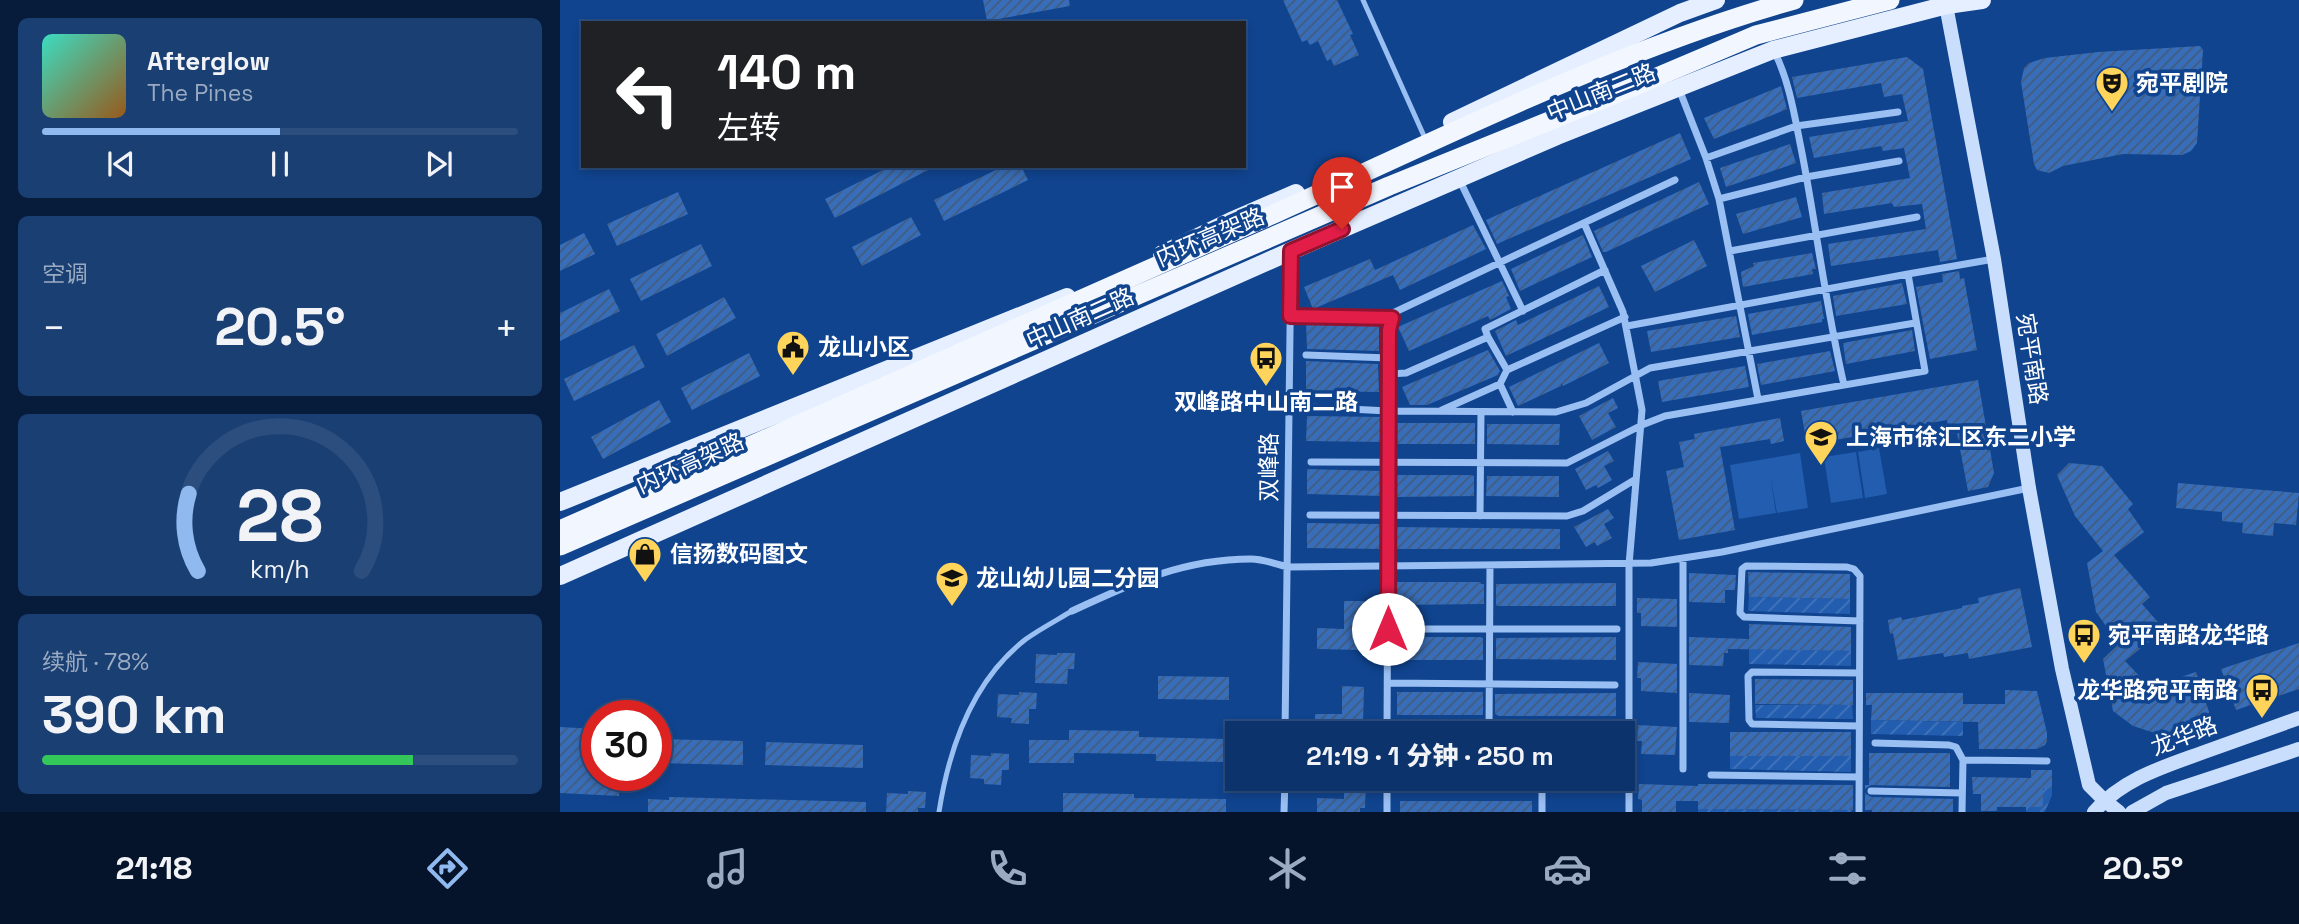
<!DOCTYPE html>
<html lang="zh">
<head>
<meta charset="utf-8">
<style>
  :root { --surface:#0c336b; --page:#1a3f73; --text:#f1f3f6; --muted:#9aaac1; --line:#2c4e7e; --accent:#90b9f0 }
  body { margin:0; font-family:"Space Grotesk","Noto Sans SC",sans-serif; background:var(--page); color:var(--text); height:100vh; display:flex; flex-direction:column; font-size:26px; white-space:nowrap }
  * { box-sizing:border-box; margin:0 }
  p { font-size:23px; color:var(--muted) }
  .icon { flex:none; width:38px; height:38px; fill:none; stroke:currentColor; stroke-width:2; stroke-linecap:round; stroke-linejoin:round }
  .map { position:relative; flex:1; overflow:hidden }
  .details { display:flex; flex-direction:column; gap:18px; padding:18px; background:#071c3b; width:560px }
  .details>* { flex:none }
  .banner { position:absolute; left:21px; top:21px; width:665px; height:147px; border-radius:0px; box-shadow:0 4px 10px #0003,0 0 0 2px var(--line); background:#202124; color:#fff; overflow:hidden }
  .speed { position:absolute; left:21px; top:700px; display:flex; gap:14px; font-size:35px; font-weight:700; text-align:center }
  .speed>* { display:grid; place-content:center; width:91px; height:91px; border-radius:50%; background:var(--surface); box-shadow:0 4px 10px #0003,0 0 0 2px var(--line); line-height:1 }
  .speed .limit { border:10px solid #d22; background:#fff; color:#111 }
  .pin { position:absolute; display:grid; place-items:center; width:60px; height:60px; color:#fff; margin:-72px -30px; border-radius:50% 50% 50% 0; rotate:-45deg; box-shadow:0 0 7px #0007 }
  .pin .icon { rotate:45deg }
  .me { position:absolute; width:77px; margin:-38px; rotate:0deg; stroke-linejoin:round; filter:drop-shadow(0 0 5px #0008) }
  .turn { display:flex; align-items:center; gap:24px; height:147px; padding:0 21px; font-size:32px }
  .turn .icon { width:91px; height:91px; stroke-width:2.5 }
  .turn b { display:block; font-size:49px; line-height:60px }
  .big { font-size:52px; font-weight:800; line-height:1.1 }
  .details .widget { flex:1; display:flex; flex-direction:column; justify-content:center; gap:10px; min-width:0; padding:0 24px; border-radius:10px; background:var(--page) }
  .details .dial { align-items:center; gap:0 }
  .dial svg { height:182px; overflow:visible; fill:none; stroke:var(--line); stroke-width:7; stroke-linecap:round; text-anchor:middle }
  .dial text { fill:var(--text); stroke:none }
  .song { display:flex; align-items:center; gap:21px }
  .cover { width:84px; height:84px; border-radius:10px; background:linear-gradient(135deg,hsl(170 70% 55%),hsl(30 70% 35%)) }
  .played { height:7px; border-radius:4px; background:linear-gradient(90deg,var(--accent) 50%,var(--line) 50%) }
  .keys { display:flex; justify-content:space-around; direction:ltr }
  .heat { display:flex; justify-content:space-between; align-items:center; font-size:38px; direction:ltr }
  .charge { height:10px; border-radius:5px; background:linear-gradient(90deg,#34c759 78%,var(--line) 0) }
  .trip { position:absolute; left:665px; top:721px; width:410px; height:70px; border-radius:0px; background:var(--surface); box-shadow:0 4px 10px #0003,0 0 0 2px var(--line); font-weight:800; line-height:70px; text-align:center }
  .dock { display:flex; height:112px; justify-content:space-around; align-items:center; background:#05142b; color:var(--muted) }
  .dock .icon { width:49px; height:49px }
  .dock .on { color:var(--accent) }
  .dock b { font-size:32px; color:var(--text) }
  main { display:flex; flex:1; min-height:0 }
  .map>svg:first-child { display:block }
  .green { fill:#225daf }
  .garden { fill:url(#garden-furrows) }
  .building { fill:url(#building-hatch) }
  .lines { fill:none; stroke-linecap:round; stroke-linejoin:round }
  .service { stroke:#9abff3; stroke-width:5 }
  .minor { stroke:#9abff3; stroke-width:7 }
  .secondary { stroke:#c9defd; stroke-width:14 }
  .primary { stroke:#e5efff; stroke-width:18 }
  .trunk-bridge { stroke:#f2f7ff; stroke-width:19 }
  .route-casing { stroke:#92132f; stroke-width:18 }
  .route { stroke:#e11d48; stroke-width:12 }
  .labels { text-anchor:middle; stroke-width:7; stroke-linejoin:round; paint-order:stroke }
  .poi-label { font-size:23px; font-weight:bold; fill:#fff; stroke:#10448f; text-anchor:start }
  .street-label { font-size:23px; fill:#fff; stroke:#10448f }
</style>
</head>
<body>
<main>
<section class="details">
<div class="widget">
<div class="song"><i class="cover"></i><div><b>Afterglow</b><p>The Pines</p></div></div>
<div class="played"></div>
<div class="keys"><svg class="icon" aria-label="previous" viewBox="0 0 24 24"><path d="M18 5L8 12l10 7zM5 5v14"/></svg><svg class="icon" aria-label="pause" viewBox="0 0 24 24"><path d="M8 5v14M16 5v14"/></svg><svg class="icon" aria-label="next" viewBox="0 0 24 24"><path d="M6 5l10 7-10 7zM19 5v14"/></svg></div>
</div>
<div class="widget"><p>空调</p>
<div class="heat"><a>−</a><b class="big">20.5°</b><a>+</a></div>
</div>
<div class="widget dial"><svg viewBox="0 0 100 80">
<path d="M14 69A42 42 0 1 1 86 69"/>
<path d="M14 69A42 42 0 0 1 10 35" stroke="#90b9f0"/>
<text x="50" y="56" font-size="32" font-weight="700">28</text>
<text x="50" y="72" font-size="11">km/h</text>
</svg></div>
<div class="widget"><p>续航 · 78%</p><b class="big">390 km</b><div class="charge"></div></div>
</section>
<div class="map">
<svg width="1739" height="812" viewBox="0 0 1739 812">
  <defs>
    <pattern id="garden-furrows" width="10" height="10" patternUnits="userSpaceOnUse" patternTransform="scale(1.75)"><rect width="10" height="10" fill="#225daf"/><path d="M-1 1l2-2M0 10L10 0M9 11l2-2" fill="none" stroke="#4375bb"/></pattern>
    <pattern id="building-hatch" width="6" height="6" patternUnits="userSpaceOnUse" patternTransform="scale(1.75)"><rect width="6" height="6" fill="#386eb9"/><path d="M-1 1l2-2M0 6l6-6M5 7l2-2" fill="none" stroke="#435b7d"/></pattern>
  </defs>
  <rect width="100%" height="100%" fill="#10448f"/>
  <path class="green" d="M1319,448L1327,494L1305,498L1298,452Z
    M1296,452L1303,498L1271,503L1264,457Z
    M1240,453L1248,508L1217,513L1210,474L1216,513L1179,519L1170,465Z"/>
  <path class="garden" d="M1189,597L1290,599V614L1188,611Z
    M1189,649L1291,651V666L1189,664Z
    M1195,705H1292L1293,719L1196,718Z
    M1311,720L1403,722V736L1311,734Z
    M1170,756H1291V772L1170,769Z
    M1483,788H1492V795L1485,812H1466V807Z
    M1138,809L1292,810V812H1138Z"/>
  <path class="building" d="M423,0H509L510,6L427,21Z
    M723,0H777L793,34L790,35L799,55L774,66L771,59L767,61L758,41L750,45L747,40L742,42Z
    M1640,46L1643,50L1637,143L1631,151L1622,155L1563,154L1503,166L1489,173L1477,170L1474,164L1461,82L1464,68L1469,63L1485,58L1538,52Z
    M1347,57L1363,69L1397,259L1380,262L1378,250L1271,266L1268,244L1366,229L1362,204L1334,207L1332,203L1264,214L1262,193L1350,178L1344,148L1323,151L1321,146L1254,158L1249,137L1348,121L1342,94L1324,97L1321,83L1237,98L1232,77Z
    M1221,86L1227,109L1154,139L1144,118Z
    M1120,133L1131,159L937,244L926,220Z
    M1230,144L1236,163L1166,187L1160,168Z
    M331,166H376L275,218L265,199Z
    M444,166H461L468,180L384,221L374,200Z
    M1139,182L1149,204L1046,252H1043L1034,231Z
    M118,192L128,214L57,246L47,224Z
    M1236,197L1242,217L1183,234L1176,214Z
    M351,217L361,235L302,266L292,247Z
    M913,225L926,249L840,290L833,275L753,309L744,287L810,259L815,270Z
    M24,233L35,254L0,271V245Z
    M1023,235L1032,257L960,291L951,269Z
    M1134,240L1147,266L1095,292L1081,266Z
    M141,244L152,266L81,301L70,279Z
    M1252,253L1256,269H1252L1253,274L1183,287L1181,272L1194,266L1193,263Z
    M1399,271L1400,279L1404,278L1417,350L1370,359L1356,287L1383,282L1382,274Z
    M942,281L949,296L946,297L951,309L930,320L928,316L849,351L838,327Z
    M1342,283L1347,304L1276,316L1273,296Z
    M1039,286L1049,307L946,356L935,331L956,320L958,325Z
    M49,289L60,311L0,341V313Z
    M164,297L176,318L107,356L96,334Z
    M1261,301L1264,319H1262V322L1192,335L1188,314Z
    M1176,316L1180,337L1091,352L1087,331Z
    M746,322L819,324V351L747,349Z
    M1352,330L1355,351L1286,364L1283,343Z
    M1039,343L1049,363L1003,386L1001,383V386L958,406L949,387Z
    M74,345L85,367L14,401L4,379Z
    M928,350L940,371L938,375L867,405H850L842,387Z
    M1270,351L1275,371L1201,385L1197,364Z
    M189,353L200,376L132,410L121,388Z
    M746,361L818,364L819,392L746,391Z
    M1185,366L1189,387L1102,402L1098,381Z
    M1418,380L1434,473L1428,487L1408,491L1397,433L1389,434L1387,420L1247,445L1241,411Z
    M1053,398L1058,408L1048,413L1056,427L1032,440L1019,416Z
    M99,400L111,422L43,459L31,437Z
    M747,416L822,417V442L746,441Z
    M1220,418L1224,441L1211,444L1210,439L1160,447L1175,530L1119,540L1106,471L1124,467L1119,442L1135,439L1134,434Z
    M835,423H915V444H835Z
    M927,424H1000L999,445L927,444Z
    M1048,451L1054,461L1044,466L1052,480L1038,488L1036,485L1026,490L1015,469Z
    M1509,463L1542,466L1573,504L1568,509L1584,532L1554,555L1590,597L1582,604L1604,629L1565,661L1590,687L1636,672L1652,721L1601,735L1573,726L1553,711L1543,659L1559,644L1536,612L1527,563L1543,551L1515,516L1497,475Z
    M747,469L820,471V475H822V496L747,494Z
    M834,475H911L914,476V496L834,497Z
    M927,476H999V497L926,496Z
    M1618,483L1739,493L1736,525L1714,523L1713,536L1682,533L1683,523L1662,521V512L1616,508Z
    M1048,509L1054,518L1044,524L1052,538L1037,546L1035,542L1026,547L1014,527Z
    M747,523L820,524L822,549L747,548Z
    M834,527L1000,529V549H834Z
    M1188,572L1290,574V599L1189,597Z
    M1129,573L1176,575L1175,590H1165V603L1129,602Z
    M834,582H920L921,584H924V604L835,605Z
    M1056,583V606H937L936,604V584Z
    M1460,588L1472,647L1409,659L1408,653L1384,657L1383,653L1338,660L1333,633L1330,634L1328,620L1341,617L1342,620L1402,608V606L1419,603L1418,598Z
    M1077,598L1117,599V627L1081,626V613H1077Z
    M784,601H806L805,638H800V650L757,649V628L784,629Z
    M1189,624L1291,627V651L1168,649V653H1164L1163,666L1129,665V637L1189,639Z
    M834,637H920L923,638V660H835Z
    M1056,637V660L936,659V638Z
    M1739,643V689L1676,710L1661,669Z
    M497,653H515L514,669H508L507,684L475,683L476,654L497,655Z
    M1078,662L1117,664V693L1081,691V678H1077Z
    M598,676L669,677V700L598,699Z
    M1195,679L1293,680V705L1195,704Z
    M782,686L804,687L803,723H798V733H755V714H782Z
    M1445,690L1477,691L1487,733V741L1485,745L1477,749H1419L1418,722L1311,720L1312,705H1306V693H1403V704H1445Z
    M459,692L477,693L476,709H469V724L451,723L452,718L437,717L438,694L459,695Z
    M837,692H923V715H837Z
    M1056,693V716H939L935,714V694Z
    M1129,693L1170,695L1169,723L1129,722Z
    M1078,725L1117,727L1115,755L1081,754L1082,741H1077Z
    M0,727L37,729V775H60L59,796L0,793Z
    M509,730L579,731V737L667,739V762L596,761V754L514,753V763H469V740H509Z
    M1170,732H1291V756H1170Z
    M96,739L183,741V765L96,763Z
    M206,742L303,745V768L205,765Z
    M431,753L449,754V770H442L441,785L424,784V779L410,778L411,755L431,756Z
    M1309,753H1390V787L1311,785L1305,789V785H1309Z
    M1471,770H1492V788H1483V807H1437V811H1421V794H1413L1412,777L1471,778Z
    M784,779H806L805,808H800V812H757V798L784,799Z
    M1079,784L1138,786V784L1293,785V810L1138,809V801H1116V812H1082V800L1078,799Z
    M348,791L366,792L365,808H358V812H326L327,793L348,794Z
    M503,793L574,794V798L666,799V812H503Z
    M1305,793L1311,797L1393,799V812H1312V810H1305Z
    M109,797L306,802V812H88V799L109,800Z
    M840,801H972V812H840Z"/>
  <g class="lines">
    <path class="service" d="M803,0L864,136
      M379,812C389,748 413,680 466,639C480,629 497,620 512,611"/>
    <path class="minor" d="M1214,51C1230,82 1235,119 1242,153C1257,231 1266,308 1284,385
      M1119,89L1146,158L1159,199L1198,399
      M1146,158L1236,126L1338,112
      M899,179L963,311
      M1159,199L1246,177L1339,161
      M1024,223L1063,312L1082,410L1069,565V812
      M1170,251L1357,217
      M1348,274L1434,259
      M730,316L832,318
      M928,337L947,370L1065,317
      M746,355L829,358
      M829,374L846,373L928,337L925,329L1045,270
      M940,384L953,412
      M748,407L829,411L996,412L1026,403L1090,368L1355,323
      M882,410L940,384L947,370
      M751,462L1007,463L1082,425L1105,416L1365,371L1348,274L1067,326
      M750,515L1007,516L1023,511L1076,479
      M920,516L921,412
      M1123,559V769
      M512,611C572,583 623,559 691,559C703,559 716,564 728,567L1091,563L1162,552L1469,488
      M828,629H1057
      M828,683L1055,685
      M1299,726L1192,724L1189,720L1188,676L1192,672L1299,673
      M725,733L731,251
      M827,733L829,330L835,312L1115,180
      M929,733L930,565
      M1315,743L1389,745L1396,747L1403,760L1402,812
      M1403,760L1487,761
      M1151,775L1299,777
      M982,779V812
      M1311,791L1402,793
      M724,812L725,779
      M827,812V779
      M1299,812L1300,576L1294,569L1287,567L1186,566L1182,569L1180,613L1184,617L1300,621"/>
    <path class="secondary" d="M1385,0L1434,259L1469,488L1502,669L1529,785L1544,800L1559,812
      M1534,812C1563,778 1606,766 1647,751C1677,740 1708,729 1739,718
      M1572,812L1606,793L1739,749"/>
    <path class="primary" d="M892,122L1120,13L1156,0
      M602,254L671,221L736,193
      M0,502L507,297
      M0,576L731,251L997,136L1213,50L1387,5L1422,0"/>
    <path class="trunk-bridge" d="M0,530C239,425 478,320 716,213C885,137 1056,50 1234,0
      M0,546L829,186L1078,85L1196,35L1330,0"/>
  </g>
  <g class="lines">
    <defs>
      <path id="route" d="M782,229L731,251L730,316L832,318L829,330L828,629"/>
    </defs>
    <use href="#route" class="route-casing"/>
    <use href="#route" class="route"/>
  </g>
  <defs>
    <symbol id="theatre-pin" viewBox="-11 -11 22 30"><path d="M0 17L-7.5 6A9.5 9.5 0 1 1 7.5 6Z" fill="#ffd45b" stroke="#10448f"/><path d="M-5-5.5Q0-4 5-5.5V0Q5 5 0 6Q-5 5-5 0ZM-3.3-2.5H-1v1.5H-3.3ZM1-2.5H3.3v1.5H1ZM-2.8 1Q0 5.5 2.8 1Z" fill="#111"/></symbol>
    <symbol id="civic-pin" viewBox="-11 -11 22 30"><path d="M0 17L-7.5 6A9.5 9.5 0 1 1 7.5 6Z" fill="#ffd45b" stroke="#10448f"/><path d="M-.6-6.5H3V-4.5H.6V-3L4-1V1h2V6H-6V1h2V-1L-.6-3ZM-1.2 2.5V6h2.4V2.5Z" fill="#111"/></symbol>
    <symbol id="bus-pin" viewBox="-11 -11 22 30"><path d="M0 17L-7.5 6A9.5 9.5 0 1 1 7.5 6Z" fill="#ffd45b" stroke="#10448f"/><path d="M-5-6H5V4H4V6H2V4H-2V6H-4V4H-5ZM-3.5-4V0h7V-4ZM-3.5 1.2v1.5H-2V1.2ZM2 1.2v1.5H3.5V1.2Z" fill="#111"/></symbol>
    <symbol id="school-pin" viewBox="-11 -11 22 30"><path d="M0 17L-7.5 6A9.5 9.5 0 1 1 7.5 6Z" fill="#ffd45b" stroke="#10448f"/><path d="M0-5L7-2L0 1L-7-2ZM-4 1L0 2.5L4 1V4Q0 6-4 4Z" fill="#111"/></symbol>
    <symbol id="shop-pin" viewBox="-11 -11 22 30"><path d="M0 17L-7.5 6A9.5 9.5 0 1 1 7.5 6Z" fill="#ffd45b" stroke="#10448f"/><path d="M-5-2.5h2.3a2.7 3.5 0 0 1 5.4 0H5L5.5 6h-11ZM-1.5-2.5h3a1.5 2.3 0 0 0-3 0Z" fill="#111"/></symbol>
  </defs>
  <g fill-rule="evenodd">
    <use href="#theatre-pin" x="1533" y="64" width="38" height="52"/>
    <use href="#civic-pin" x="214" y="328" width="38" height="52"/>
    <use href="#bus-pin" x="687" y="339" width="38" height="52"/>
    <use href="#school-pin" x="1242" y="418" width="38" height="52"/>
    <use href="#shop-pin" x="66" y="535" width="38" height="52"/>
    <use href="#school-pin" x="373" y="559" width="38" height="52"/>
    <use href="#bus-pin" x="1505" y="616" width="38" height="52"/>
    <use href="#bus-pin" x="1683" y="671" width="38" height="52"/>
  </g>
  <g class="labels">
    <g class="poi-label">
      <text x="1576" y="91">宛平剧院</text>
      <text x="258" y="355">龙山小区</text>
      <text x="706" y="410" text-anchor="middle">双峰路中山南二路</text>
      <text x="1286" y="445">上海市徐汇区东二小学</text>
      <text x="110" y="562">信扬数码图文</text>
      <text x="416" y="586">龙山幼儿园二分园</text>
      <text x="1548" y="643">宛平南路龙华路</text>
      <text x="1678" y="698" text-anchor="end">龙华路宛平南路</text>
    </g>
    <g class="street-label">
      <text transform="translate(1041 92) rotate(-22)" y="8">中山南二路</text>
      <text transform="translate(650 237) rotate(-23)" y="8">内环高架路</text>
      <text transform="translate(520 318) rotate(-24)" y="8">中山南二路</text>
      <text transform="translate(1472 359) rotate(81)" y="8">宛平南路</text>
      <text transform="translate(130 463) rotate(-24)" y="8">内环高架路</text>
      <text transform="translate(709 467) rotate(-90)" y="8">双峰路</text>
      <text transform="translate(1624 736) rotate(-21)" y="8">龙华路</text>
    </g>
  </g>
</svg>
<div class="speed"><div class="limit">30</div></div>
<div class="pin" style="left:782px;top:229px;background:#d93025"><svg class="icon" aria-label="arrive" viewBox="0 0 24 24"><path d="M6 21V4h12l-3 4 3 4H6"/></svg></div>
<svg class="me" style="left:828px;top:629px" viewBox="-20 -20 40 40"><circle r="19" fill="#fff"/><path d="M0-13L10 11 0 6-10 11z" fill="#e11d48"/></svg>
<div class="trip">21:19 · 1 分钟 · 250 m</div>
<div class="banner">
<div class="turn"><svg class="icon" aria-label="left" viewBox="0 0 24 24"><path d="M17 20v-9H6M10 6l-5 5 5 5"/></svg><div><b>140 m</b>左转</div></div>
</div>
</div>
</main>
<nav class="dock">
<b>21:18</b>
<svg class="icon on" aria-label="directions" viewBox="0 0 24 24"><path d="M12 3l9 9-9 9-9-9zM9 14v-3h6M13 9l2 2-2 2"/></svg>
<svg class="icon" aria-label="music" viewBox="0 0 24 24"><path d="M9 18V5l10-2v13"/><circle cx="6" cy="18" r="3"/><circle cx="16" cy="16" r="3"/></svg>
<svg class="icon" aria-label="phone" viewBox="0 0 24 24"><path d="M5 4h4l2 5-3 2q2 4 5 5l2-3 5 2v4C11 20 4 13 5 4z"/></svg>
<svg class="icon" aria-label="climate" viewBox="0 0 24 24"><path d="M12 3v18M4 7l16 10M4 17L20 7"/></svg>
<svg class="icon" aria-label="car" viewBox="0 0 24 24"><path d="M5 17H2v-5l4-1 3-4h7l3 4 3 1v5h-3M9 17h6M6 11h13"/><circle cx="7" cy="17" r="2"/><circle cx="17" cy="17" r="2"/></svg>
<svg class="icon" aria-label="filters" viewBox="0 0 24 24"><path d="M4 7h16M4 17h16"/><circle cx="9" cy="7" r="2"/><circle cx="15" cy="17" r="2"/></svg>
<b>20.5°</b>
</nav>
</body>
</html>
